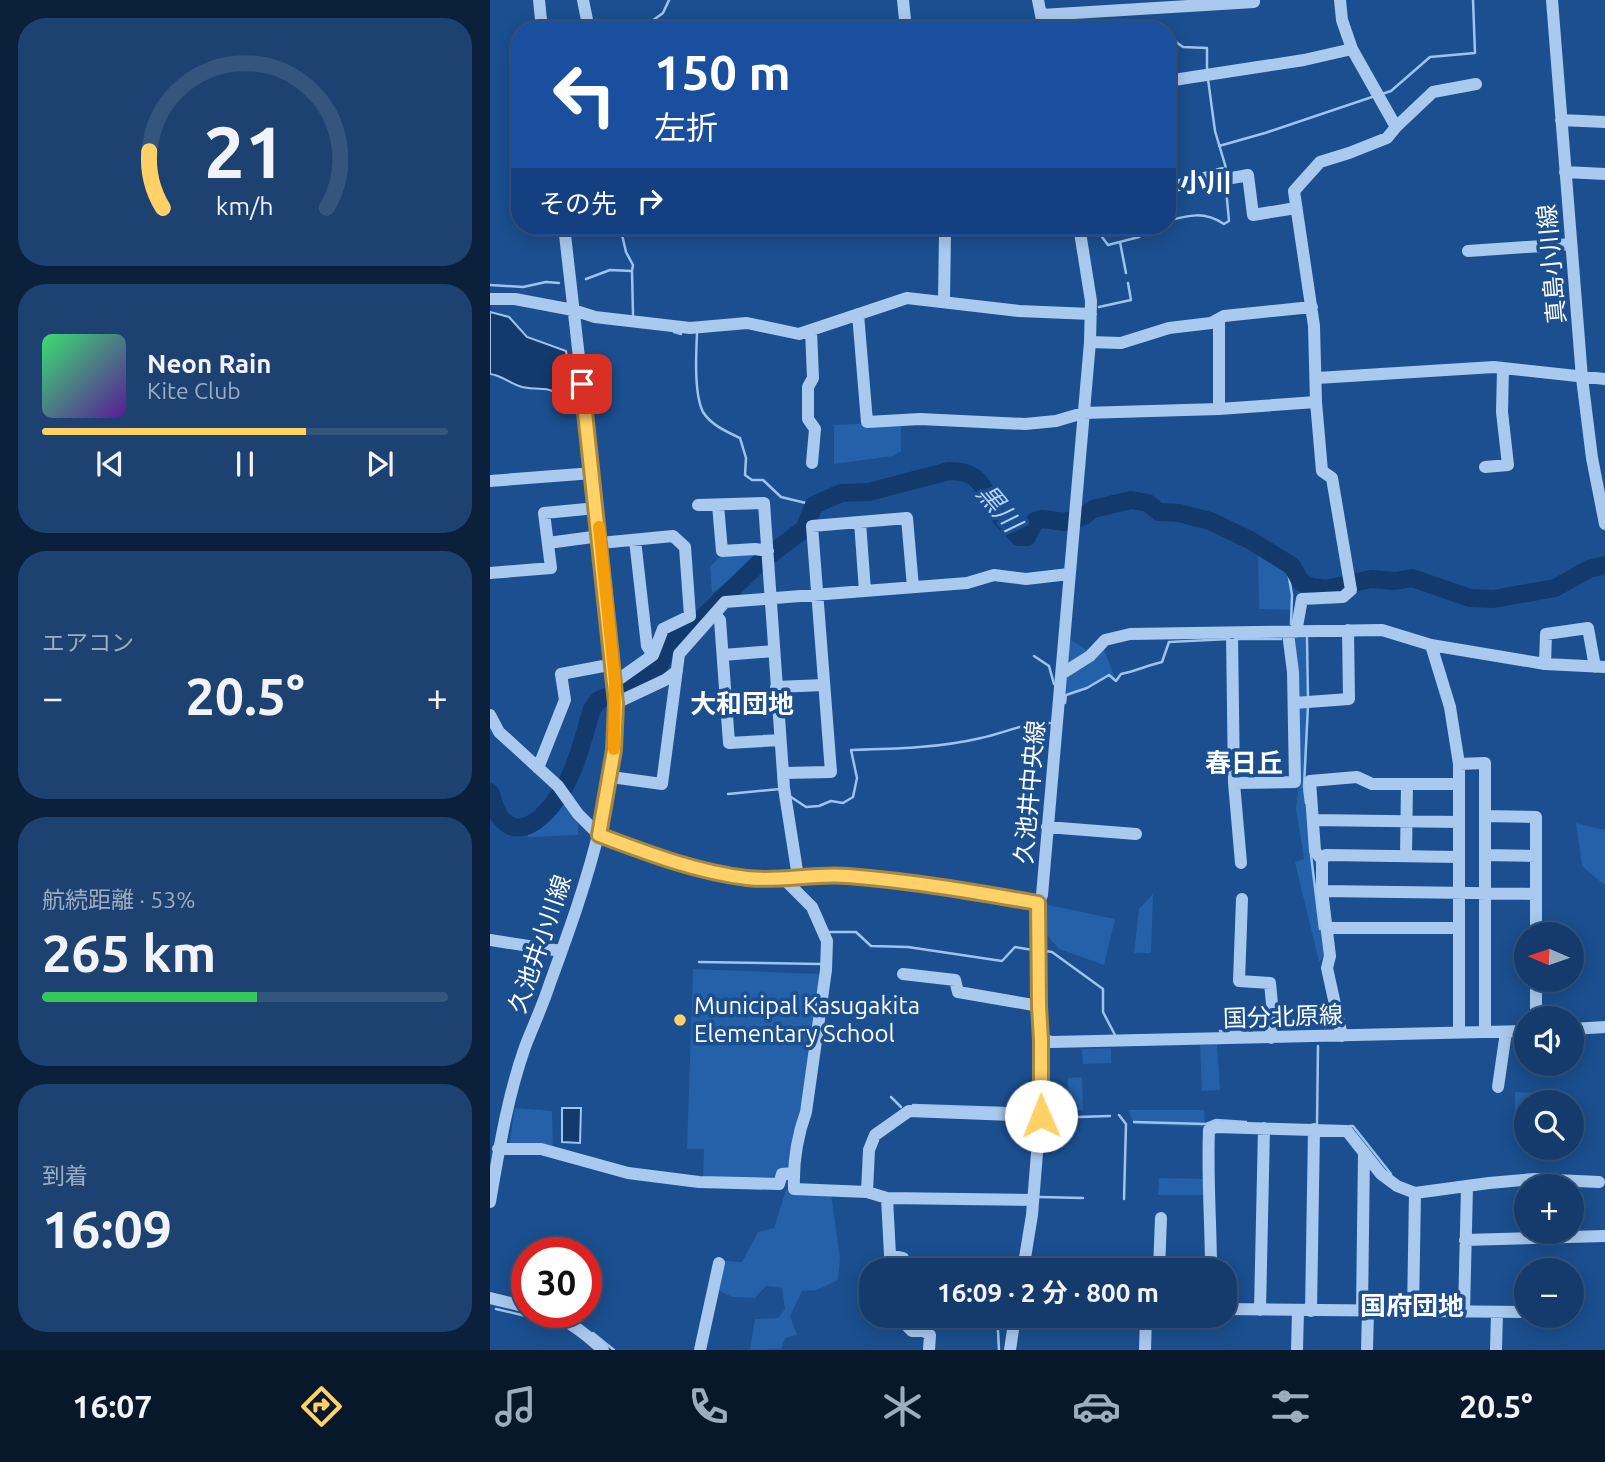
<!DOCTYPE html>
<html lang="ja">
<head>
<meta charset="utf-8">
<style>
  :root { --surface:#143b6b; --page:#1d4271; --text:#f1f3f6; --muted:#9dadc1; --line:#33557e; --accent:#ffd166 }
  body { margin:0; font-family:Ubuntu,"Noto Sans JP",sans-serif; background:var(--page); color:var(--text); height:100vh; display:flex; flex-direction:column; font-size:26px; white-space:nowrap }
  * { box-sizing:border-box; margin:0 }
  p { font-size:23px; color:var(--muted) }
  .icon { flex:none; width:38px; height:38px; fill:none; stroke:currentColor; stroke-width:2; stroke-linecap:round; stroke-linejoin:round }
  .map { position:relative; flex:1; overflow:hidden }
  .drawer { display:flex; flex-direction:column; gap:18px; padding:18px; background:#0b203b; width:490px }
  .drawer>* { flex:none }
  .guide { position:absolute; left:21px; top:21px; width:665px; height:214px; border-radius:28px; box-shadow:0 4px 18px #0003,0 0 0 2px var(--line); background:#1a4fa0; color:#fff; overflow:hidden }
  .needle { width:46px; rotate:272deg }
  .buttons { position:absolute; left:1024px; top:922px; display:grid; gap:14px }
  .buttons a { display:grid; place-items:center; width:70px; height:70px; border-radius:50%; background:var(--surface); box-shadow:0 4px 18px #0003,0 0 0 2px var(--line); font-size:35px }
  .speed { position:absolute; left:21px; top:1237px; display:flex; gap:14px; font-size:35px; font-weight:700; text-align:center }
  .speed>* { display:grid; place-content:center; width:91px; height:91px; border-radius:50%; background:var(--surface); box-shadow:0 4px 18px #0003,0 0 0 2px var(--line); line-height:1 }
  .speed .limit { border:10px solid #d22; background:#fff; color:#111 }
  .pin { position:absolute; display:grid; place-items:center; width:60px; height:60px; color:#fff; margin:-30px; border-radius:14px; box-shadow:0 4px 10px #0006 }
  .me { position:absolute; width:77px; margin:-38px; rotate:359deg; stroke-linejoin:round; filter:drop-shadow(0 0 5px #0008) }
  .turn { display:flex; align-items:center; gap:24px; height:147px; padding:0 28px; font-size:32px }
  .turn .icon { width:91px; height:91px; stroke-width:2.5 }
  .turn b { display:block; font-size:49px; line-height:60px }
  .then { display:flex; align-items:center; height:66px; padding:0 28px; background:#0003; gap:14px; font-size:26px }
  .big { font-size:52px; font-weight:700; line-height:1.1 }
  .drawer .widget { flex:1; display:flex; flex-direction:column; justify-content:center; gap:10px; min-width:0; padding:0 24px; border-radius:28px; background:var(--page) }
  .drawer .dial { align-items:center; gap:0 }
  .dial svg { height:182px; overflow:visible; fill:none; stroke:var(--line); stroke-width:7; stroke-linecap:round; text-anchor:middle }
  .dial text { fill:var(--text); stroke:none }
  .song { display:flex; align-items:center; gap:21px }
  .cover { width:84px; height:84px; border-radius:10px; background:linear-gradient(135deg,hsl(140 70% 55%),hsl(270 70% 35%)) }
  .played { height:7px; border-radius:4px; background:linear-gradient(90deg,var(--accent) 65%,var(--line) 65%) }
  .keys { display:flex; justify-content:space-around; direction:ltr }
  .heat { display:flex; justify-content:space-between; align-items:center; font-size:38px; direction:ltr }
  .charge { height:10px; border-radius:5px; background:linear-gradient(90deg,#34c759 53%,var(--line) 0) }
  .trip { position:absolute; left:369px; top:1258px; width:378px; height:70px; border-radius:28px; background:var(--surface); box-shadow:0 4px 18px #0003,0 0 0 2px var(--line); font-weight:700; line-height:70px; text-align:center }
  .tab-bar { display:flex; height:112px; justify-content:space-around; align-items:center; background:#08182b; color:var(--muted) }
  .tab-bar .icon { width:49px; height:49px }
  .tab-bar .on { color:var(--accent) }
  .tab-bar b { font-size:32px; color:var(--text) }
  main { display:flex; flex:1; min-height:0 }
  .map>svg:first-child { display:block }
  .green { fill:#2461a8 }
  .water { fill:#123a6d; stroke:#9cc4f0; stroke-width:2 }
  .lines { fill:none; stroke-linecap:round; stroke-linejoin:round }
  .stream { stroke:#9cc4f0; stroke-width:2.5 }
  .river { stroke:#123a6d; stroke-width:18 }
  .minor { stroke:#a9c9ee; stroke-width:12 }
  .route-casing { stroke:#a68842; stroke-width:18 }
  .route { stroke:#ffd166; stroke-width:12 }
  .slow { stroke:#f59e0b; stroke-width:12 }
  .poi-dot { fill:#ffd166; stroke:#1b4f8f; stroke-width:2.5 }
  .labels { text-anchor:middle; stroke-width:7; stroke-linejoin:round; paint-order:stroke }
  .street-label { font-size:24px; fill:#fff; stroke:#1b4f8f }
  .poi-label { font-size:24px; fill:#fff; stroke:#1b4f8f; text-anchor:start }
  .neighbourhood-label { font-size:26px; font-weight:bold; fill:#fff; stroke:#1b4f8f }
  .water-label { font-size:26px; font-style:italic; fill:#b5d3f5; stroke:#1b4f8f }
</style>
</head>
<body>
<main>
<section class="drawer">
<div class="widget dial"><svg viewBox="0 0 100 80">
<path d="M14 69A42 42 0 1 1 86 69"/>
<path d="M14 69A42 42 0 0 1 8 44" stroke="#ffd166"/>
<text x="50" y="56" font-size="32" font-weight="700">21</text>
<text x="50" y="72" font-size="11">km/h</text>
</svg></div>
<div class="widget">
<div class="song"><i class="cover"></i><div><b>Neon Rain</b><p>Kite Club</p></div></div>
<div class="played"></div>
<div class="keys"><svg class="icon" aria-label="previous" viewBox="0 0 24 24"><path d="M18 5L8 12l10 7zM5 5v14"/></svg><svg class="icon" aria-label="pause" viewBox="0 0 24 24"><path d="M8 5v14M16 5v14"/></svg><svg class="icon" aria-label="next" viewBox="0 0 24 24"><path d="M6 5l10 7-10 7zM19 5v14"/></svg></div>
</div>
<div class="widget"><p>エアコン</p>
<div class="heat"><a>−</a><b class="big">20.5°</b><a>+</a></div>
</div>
<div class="widget"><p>航続距離 · 53%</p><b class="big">265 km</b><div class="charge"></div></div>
<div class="widget"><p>到着</p><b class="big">16:09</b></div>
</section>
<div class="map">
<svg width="1115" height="1350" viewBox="0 0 1115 1350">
  <rect width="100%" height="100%" fill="#1b4f8f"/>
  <path class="green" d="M411,422V451L403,456L344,464V425Z
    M266,554L263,562L222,593L220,566L233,555Z
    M768,556L780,557L798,572L802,610L769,609Z
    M803,638H817V740L814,787L834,956L829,962L805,862L814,859L806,809L809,781Z
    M579,639L605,655L613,647L626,681L619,676L597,688L576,695Z
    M74,798L88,823V835L38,837L36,830L54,825Z
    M1086,823L1115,830V883L1113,884L1092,866Z
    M663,894L661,953H644L649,909Z
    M554,904L625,919L614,965L569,949L554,932Z
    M203,969L331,974L301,1169H291L282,1179L213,1178L214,1149H197Z
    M727,1044L730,1090L712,1091L710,1045Z
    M621,1048V1063L593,1064L592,1049Z
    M592,1077L593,1110L577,1111L578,1078Z
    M1025,1092L1071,1094L1070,1102H1036V1117L1025,1116Z
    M25,1108L62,1111L63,1149L19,1146Z
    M638,1110H714L715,1127L644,1124Z
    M669,1178L714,1179V1195H668Z
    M296,1190L341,1194L350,1258L348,1280L327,1290L312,1291L300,1316L307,1335L295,1338L291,1349L260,1350L265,1319L288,1318L295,1309L292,1288L276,1286L265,1298L242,1297L222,1287L228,1260L252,1262L268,1232L284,1228Z"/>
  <path class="water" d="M0,312L19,317L37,337L76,351L84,401L78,404C57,382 56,392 32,387C20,384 12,375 0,374Z
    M72,1108H91L90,1143L72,1142Z"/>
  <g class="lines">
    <path class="stream" d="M160,30L162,21L173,13L179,0
      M677,41L683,40L693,47L717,48V69
      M718,79L725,131L736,168
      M892,94L901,91L940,57L985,53L983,0
      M729,146L775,133L882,97
      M677,221C699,215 714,211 734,224L739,221L735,178
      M130,226L136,252L143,265L142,271
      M604,226L618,245L649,237L668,226
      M630,242L636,273
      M96,279L120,270L142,271L143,315
      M0,285L33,287L56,282L69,283
      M609,307L641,300L638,283
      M184,332L191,334
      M207,334C206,355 204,394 213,412C221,425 237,432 250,438L256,458L255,475L262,480H273L291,497L324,505
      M801,624L802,595L798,572L802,566
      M817,638L818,699
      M745,639H791
      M544,656L559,666L564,684
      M575,703L576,695L597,688L619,675L626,681L631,674C646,671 658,665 672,662L679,642L739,639
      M238,794L290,789
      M301,797L316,807L329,806L341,801L353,803L363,797L367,778L361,750C404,749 449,748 491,738C515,733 535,722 560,723
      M816,803L814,787L818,705
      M821,855L830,929
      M340,932H366L381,946L418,947L512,961L525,947L543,950
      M556,951L562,952L613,989V1012L625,1035
      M209,962L331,964
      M730,1031H754
      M401,1097L411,1107
      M423,1105L544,1109
      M629,1115L636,1124L634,1199
      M556,1118L620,1116
      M644,1122L716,1124L726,1120L756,1122
      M827,1125L828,1046
      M860,1126H863L901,1174
      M549,1197L593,1198
      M6,1309L40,1317
      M508,1331L509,1350
      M103,1333L124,1350"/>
    <path class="river" d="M0,792C3,799 5,810 10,817C35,850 71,797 80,776C90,755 95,731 102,709L109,700L135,689L150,676L168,670L179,641L201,629L269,563L314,529L324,505L351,493L379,492L459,471C492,471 492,488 506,511C512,521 522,529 529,537H537L545,521L552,519L575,522L594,516L603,509L641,500L658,503L669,512L689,513L720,521L760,540L802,566L811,582L822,587L836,589L881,579L905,581L922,578L980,598L1003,599L1065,588L1099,569L1115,565"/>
    <path class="minor" d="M49,0L52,30
      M93,0L99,30
      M413,0L416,30
      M548,0L554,30
      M1062,0L1092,378L1102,458L1115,524
      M551,15L764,2V0
      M677,81L814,60L862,49
      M1071,120L1115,122
      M906,127L943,92L986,84
      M1075,172L1115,174
      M677,184L682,187L732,173L742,178L758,175L763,215L806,208
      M452,226L455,233L454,301
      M978,251L1081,244
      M0,299H25L83,310L105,317L200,328L257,323L309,334L417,298L529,311L601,314
      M368,314L377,422L430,419L535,424L566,421L593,413L729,409L826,402
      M729,319V409
      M321,330L323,378L318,387V419L325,429L322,463
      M600,342L631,343L679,328L721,323L734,316L822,307
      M827,378L1004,367L1115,379
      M995,467L1018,465L1012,412L1013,369
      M0,481L103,473
      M208,505L274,503L294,788L308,877
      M228,505L232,551L265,549L278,551
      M370,522L375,591
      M145,540L157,646L163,655
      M58,543L110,536
      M110,543L183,536L195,547L200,616L173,629L163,655L125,682
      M0,573L61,568L54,513L107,508
      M225,614L230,620L239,743L290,740
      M806,632L812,599L853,597L861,590L842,478L832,471L826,402L824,326L804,191L830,162L859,153L897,138L906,127L862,49L852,20L850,0
      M742,633L744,783L751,863
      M941,645L960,707L969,764V1033
      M233,655L284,651
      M1055,664L1056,634L1098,628L1105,667
      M573,673L600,656L615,640L640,634L892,630L941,645L1055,664L1115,667
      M286,687L334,685
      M126,703L175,680L187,671
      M804,703L859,699L858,630
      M0,715L9,732L68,786L88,814L109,835L142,847L215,870L258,878L294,879L321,875H354L548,903
      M969,764L995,763V1032
      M48,768L75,700L71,674L124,664
      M293,773L341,772L322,526L417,518L423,587
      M121,777L172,784L189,654L235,602L477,583L504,575L536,579L579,574
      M744,783L805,782L803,672L798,633
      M995,816L1046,817V934
      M823,820L969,822
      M557,827L646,834
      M995,855L1046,856
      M916,856L917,784
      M832,860L836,855L969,857
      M294,879L322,907L337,941L336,970L316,1112C307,1137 303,1163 304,1189L377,1192L397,1198L543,1200
      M832,891L1046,894
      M752,899L749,981L780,983L782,1004L781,1038
      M837,928H969
      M0,940L71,951
      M413,974L465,980L468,992L549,1006
      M1046,1018V980
      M1082,1029L1115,1027
      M852,1036L837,968L840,956L832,891V860L825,851L820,781L867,777L882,784H969
      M551,1040L562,1042L1036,1031
      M1008,1087L1016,1032
      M8,1149H51L138,1173L209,1182L289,1184L292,1174L303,1173
      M377,1192L379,1150L385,1135L419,1111L550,1116
      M397,1198L400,1255L413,1258V1270
      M0,1202C9,1150 17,1098 35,1047C43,1026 53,1005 60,983C99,877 133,779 124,664L74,226
      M975,1240L1115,1236
      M533,1270L542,1215L550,1116L551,1040L549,1006L548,903L552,895L600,342L601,301L589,226
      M669,1270L671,1218
      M721,1270C721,1224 717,1177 719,1130L726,1127L857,1131L891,1174L907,1186L925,1193L999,1183L1044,1179L1109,1182
      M0,1298L37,1307
      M735,1309L1036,1312
      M770,1310L774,1128
      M821,1311L824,1129
      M872,1311L874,1152
      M56,1312C77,1319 97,1335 113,1350
      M923,1312L925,1193
      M974,1312L977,1187
      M416,1316L417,1326L422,1331H434L440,1335L439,1350
      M210,1350L229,1263
      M520,1350L525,1316
      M655,1350L656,1316
      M807,1350L808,1311
      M877,1350L878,1311
      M1006,1350L1007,1312"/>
  </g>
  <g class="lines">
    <defs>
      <path id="route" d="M92,384L126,703L124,750L109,835C157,853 206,872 257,878C291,882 324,873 358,876C422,881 485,892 548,903L549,1006L551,1040V1116"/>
    </defs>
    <use href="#route" class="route-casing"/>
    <use href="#route" class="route"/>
    <path class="slow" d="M109,527L125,682L124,749"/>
  </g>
  <circle class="poi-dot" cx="190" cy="1020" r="7"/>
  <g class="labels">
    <g class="street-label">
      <text transform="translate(1062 264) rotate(-95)" y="8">真島小川線</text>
      <text transform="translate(540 792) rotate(-85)" y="8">久池井中央線</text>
      <text transform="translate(50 944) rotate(-71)" y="8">久池井小川線</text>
      <text transform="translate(793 1017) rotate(-2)" y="8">国分北原線</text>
    </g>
    <g class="poi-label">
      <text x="204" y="1014">Municipal Kasugakita<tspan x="204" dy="28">Elementary School</tspan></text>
    </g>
    <g class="neighbourhood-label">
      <text x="716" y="192">小川</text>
      <text x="252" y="713">大和団地</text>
      <text x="754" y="772">春日丘</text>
      <text x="922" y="1315">国府団地</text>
    </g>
    <g class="water-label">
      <text transform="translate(509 508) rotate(50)" y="9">黒川</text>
    </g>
  </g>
</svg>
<div class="buttons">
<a><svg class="needle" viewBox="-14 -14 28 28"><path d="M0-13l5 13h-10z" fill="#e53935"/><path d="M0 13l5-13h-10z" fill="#9dadc1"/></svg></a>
<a><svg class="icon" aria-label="sound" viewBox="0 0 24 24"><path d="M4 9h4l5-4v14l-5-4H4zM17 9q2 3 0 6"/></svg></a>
<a><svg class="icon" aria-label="search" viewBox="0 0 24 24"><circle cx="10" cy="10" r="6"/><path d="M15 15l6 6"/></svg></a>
<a>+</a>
<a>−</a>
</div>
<div class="speed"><div class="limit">30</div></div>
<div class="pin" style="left:92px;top:384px;background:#d93025"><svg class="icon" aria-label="arrive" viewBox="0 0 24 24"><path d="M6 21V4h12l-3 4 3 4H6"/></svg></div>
<svg class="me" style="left:551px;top:1116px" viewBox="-20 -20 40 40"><circle r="19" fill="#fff"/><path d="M0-13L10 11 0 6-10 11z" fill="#ffd166"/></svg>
<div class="trip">16:09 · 2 分 · 800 m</div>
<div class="guide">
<div class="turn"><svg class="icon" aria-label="left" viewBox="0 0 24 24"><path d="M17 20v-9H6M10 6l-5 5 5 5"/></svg><div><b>150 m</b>左折</div></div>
<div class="then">その先<svg class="icon" aria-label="right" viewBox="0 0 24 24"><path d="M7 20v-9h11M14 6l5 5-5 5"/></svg></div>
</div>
</div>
</main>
<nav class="tab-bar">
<b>16:07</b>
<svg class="icon on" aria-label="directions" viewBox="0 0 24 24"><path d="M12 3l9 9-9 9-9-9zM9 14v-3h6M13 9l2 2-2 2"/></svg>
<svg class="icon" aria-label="music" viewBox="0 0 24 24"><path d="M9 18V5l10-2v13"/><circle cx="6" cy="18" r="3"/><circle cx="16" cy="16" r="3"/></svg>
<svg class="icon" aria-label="phone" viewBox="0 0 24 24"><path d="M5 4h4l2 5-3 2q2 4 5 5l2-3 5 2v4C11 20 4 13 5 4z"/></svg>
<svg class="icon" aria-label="climate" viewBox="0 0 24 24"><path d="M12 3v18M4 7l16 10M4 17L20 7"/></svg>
<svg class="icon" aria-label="car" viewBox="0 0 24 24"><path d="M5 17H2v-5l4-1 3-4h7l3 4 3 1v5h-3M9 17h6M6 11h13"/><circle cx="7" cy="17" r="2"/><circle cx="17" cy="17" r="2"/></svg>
<svg class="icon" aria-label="filters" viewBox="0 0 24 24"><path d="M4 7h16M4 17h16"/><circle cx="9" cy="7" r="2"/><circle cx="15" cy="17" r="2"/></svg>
<b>20.5°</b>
</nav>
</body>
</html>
